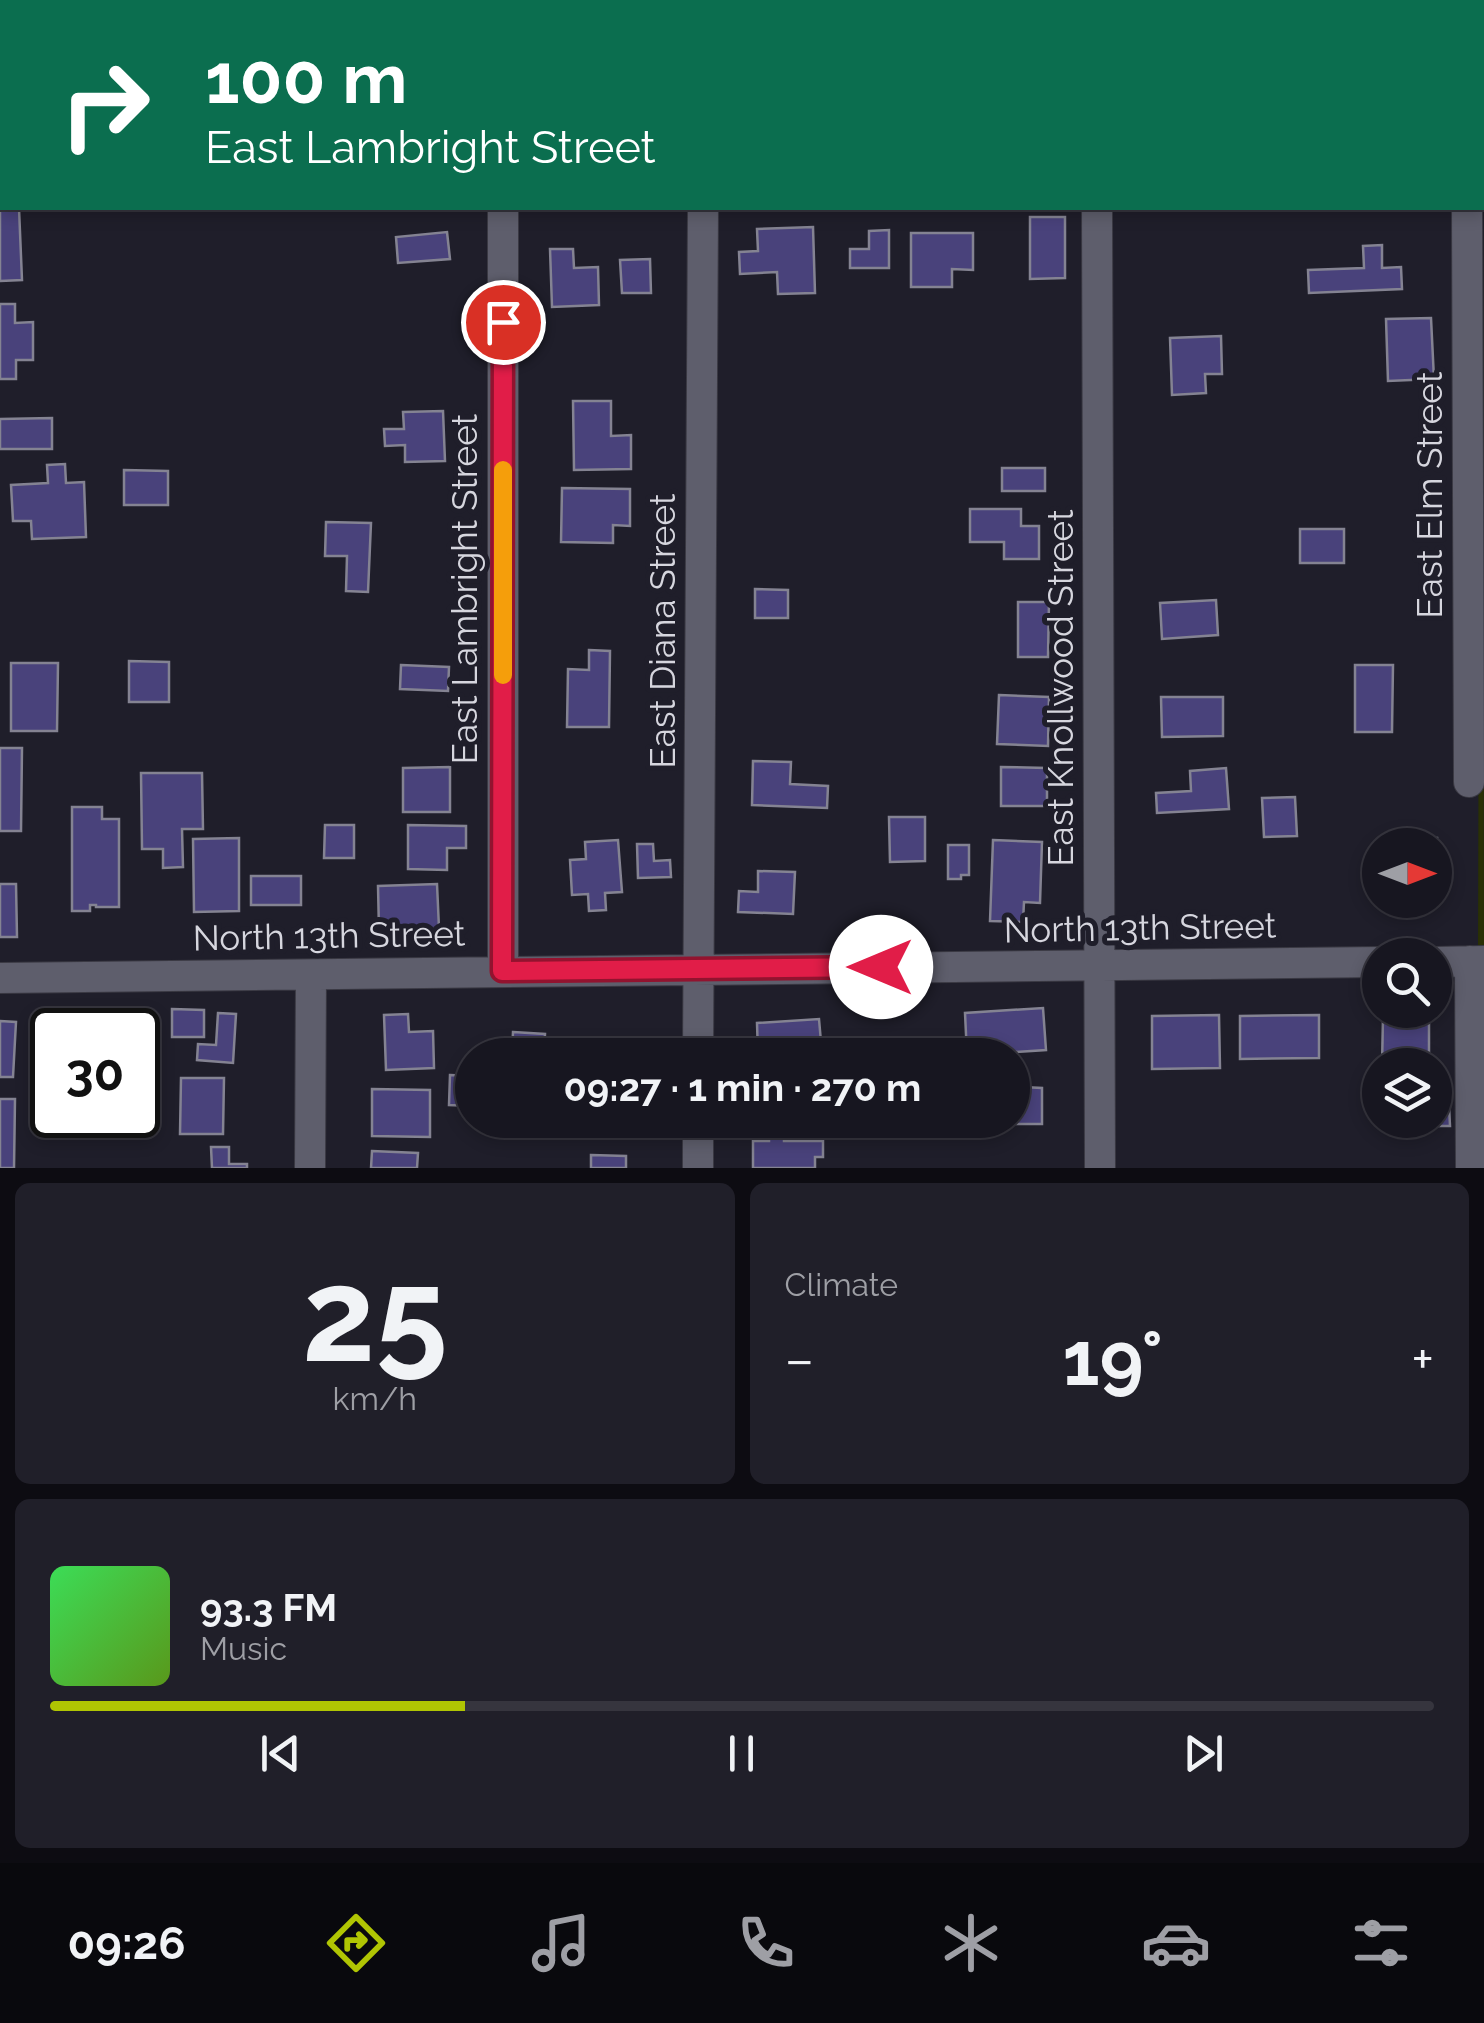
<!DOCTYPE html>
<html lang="en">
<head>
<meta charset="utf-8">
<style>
  :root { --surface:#171620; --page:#201f29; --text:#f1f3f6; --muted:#9e9fa5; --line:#36353e; --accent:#b0c503 }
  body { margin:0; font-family:Raleway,sans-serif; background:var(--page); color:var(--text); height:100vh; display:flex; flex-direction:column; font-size:38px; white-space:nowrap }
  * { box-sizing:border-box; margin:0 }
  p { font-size:32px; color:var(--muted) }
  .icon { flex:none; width:55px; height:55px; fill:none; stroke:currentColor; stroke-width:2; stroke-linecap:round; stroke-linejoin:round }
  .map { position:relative; height:1168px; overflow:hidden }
  .panel { display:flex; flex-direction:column; gap:15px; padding:15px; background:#0d0c12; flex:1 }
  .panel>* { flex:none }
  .hud { position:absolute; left:0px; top:0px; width:1485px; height:210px; box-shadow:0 5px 15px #0003,0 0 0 2px var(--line); background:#0b6e4f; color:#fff; overflow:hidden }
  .needle { width:65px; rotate:90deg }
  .controls { position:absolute; left:1362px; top:828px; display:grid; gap:20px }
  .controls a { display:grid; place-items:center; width:90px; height:90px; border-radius:50%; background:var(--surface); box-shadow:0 5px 15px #0003,0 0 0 2px var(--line); font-size:50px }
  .speed { position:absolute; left:30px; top:1008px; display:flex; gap:20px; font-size:50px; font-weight:700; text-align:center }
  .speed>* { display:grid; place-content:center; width:130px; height:130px; border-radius:50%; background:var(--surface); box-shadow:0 5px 15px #0003,0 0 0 2px var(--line); line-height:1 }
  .speed .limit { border:5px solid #111; border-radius:15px; background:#fff; color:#111 }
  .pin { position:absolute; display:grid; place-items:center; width:85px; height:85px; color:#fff; margin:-42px; border:5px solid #fff; border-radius:50%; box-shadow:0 2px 10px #0007 }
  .me { position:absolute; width:110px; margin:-55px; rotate:270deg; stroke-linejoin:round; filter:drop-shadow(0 0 8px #0008) }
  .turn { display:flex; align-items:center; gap:35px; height:210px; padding:0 40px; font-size:45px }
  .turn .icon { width:130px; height:130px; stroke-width:2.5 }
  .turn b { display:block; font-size:70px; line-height:85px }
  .big { font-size:75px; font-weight:700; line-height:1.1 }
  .panel .widget { flex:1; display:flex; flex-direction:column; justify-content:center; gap:15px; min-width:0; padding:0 35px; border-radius:15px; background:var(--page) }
  .panel .dial { align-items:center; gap:0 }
  .dial b { font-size:130px; line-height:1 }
  .song { display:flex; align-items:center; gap:30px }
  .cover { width:120px; height:120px; border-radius:15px; background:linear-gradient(135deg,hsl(130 70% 55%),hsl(90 70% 35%)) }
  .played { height:10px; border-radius:5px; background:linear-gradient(90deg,var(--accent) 30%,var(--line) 30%) }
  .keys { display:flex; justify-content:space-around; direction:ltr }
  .heat { display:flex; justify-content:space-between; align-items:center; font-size:55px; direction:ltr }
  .panel .tiles { flex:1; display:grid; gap:15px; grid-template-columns:1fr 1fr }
  .widget:last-child { grid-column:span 2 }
  .trip { position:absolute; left:455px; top:1038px; width:575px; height:100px; border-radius:50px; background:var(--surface); box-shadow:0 5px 15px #0003,0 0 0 2px var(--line); font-weight:700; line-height:100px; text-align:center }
  .tab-bar { display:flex; height:160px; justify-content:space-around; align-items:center; background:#09090d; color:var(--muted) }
  .tab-bar .icon { width:70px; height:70px }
  .tab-bar .active { color:var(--accent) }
  .tab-bar b { font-size:45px; color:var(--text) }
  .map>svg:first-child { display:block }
  .green { fill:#2a3005 }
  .building { fill:#49427b; stroke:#848392; stroke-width:2.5 }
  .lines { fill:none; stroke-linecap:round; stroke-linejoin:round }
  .minor-casing { stroke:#3a3943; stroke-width:32 }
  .minor { stroke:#5e5e6c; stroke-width:30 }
  .route-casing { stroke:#92132f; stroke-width:25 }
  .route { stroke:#e11d48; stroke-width:18 }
  .slow { stroke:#f59e0b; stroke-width:18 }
  .labels { text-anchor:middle; stroke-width:10; stroke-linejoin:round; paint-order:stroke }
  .street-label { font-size:35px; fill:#d6d6de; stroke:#1f1e2a }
</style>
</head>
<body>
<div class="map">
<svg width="1484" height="1168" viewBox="0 0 1484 1168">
  <rect width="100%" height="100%" fill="#1f1e2a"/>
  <path class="green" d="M1483,193L1484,948H1478L1480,208H1482Z"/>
  <path class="building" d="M0,205L2,208H19L22,280L0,281Z
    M1030,217H1065V278L1030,279Z
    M813,227L815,293L778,294L777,272L740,274L739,252L758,251L757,229Z
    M889,230V268H850V249H869V231Z
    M447,232L450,259L398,263L396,237Z
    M911,233H973V270L952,269V287H911Z
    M1382,245V268L1401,267L1402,289L1309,293L1308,270L1364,268L1363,246Z
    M550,249H573L574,268L598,267L599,305L552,307Z
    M650,259L651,293H622L620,260Z
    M0,304H15V323L33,322V360H16V379H0Z
    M1431,318L1434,379L1388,381L1386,319Z
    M1221,336L1222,374H1205L1206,393L1172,395L1170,338Z
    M573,401H611V436L631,435V469L574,470Z
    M443,411L445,461L405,462V445L385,446L384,429H404L403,412Z
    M52,418V449H0V419Z
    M65,464L66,483L84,482L86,537L32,539L31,521H13L11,485L48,483L47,465Z
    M1002,468H1045V491H1002Z
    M124,470L168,471V505H124Z
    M562,488L630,489V526L613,525V543L561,542Z
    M970,509H1021V526H1039V559H1004V542H970Z
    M326,522L371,523L368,592L346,591L347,556H325Z
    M1300,529H1344V563H1300Z
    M755,589L788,590V618H755Z
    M1216,600L1218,635L1162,639L1160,603Z
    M1018,602H1049L1048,657H1018Z
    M589,650L610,651L609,727H567L568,669L589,670Z
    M129,661L169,662V702H129Z
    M11,663H58L57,731H11Z
    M401,665L449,667L448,691L400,689Z
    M1355,665H1393L1392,732H1355Z
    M999,695L1049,697L1048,746L997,744Z
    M1161,697H1223V736L1162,737Z
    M0,748H22L21,831H0Z
    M753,761L791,762L790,784L828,786L827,808L752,805Z
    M450,767V812H403V768Z
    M1001,767L1047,768V806H1001Z
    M1226,768L1229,809L1157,813L1156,793L1191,791L1190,771Z
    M141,773H202L203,829H182L183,867L163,868V849H142Z
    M1295,797L1297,836L1264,837L1262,798Z
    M72,807H102V819H119V907H96V905H90V911H72Z
    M889,817H925V861L890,862Z
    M325,825H354V858H324Z
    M408,825L466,826V848H447V870L408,869Z
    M239,838V911L194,912L193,839Z
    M1393,838H1437V887H1435V845H1394Z
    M618,840L622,892L605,893L606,910L589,911L588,894L572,895L570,860L586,859L585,842Z
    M993,840L1042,842L1040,903L1024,902L1023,922L990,921Z
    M637,844H653L654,861L670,860L671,877L638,878Z
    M948,845H969V875H961V879H948Z
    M758,871L795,872L793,914L738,912L739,891L758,892Z
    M251,876H301V905H251Z
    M0,884H16L17,937H0Z
    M437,884L439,928L379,931L378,886Z
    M1043,1008L1046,1050L967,1055L965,1013Z
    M172,1009L204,1010V1037H172Z
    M218,1013L236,1014L233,1063L197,1060L198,1044L216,1045Z
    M408,1014L409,1032L433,1031L434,1068L386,1070L384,1015Z
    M1219,1015L1220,1068L1152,1069V1016Z
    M1319,1015V1058L1240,1059V1016Z
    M1383,1017L1429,1018V1065H1382Z
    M819,1019L821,1042L779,1045V1055H758L757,1023Z
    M0,1021L16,1022L13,1077H0Z
    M513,1032L545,1034L544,1055H512Z
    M1012,1069H1023V1087L1042,1088V1124H983V1120H1012Z
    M450,1075L472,1076V1106L449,1105Z
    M181,1078H224L223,1134H180Z
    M1448,1084L1450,1126H1431L1430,1120H1435V1085Z
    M372,1089L430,1090V1137L372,1136Z
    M0,1099H15L14,1168H0Z
    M590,1120H642V1134H590Z
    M769,1136H784V1141H823V1157H815V1168H753V1141H769Z
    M211,1147H229V1164H247V1168H212Z
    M372,1151L418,1153L417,1168H371Z
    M591,1155L626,1156V1168H591Z"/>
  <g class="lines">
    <defs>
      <path id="minor" d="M1096,0V2
        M165,2V0
        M504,2V0
        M0,179H2
        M1482,179H1484
        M1097,208L1100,1168
        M1467,208L1469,782
        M1470,961L1471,1168
        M1435,962L1484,961
        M503,971V208
        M0,978L1380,962
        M698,1055L703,208
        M310,1168L311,975
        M698,1168V1120"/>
    </defs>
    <use href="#minor" class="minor-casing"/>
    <use href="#minor" class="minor"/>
  </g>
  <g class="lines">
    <defs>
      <path id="route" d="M503,322L502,971L881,967"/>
    </defs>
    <use href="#route" class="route-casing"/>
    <use href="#route" class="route"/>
    <path class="slow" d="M503,675V470"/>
  </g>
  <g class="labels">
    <g class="street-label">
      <text transform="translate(1430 495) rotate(-90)" y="12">East Elm Street</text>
      <text transform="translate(465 589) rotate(-90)" y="12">East Lambright Street</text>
      <text transform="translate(663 631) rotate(-90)" y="12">East Diana Street</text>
      <text transform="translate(1061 688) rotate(-90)" y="12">East Knollwood Street</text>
      <text transform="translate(1140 928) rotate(-1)" y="12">North 13th Street</text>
      <text transform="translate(329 936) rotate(-1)" y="12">North 13th Street</text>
    </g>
  </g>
</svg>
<div class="controls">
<a><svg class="needle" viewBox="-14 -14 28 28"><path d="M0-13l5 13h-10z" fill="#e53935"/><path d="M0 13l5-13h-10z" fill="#9e9fa5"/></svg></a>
<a><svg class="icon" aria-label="search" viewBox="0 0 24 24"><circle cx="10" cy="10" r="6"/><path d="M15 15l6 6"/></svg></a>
<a><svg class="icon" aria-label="layers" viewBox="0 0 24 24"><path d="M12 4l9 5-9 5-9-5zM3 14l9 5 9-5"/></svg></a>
</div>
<div class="speed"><div class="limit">30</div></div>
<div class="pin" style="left:503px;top:322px;background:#d93025"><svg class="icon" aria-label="arrive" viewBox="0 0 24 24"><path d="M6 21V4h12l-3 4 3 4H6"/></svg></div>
<svg class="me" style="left:881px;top:967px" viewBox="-20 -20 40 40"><circle r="19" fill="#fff"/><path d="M0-13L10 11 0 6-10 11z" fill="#e11d48"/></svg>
<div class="trip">09:27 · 1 min · 270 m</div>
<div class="hud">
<div class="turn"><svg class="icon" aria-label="right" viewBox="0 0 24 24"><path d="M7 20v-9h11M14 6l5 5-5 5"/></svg><div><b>100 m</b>East Lambright Street</div></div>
</div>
</div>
<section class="panel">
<div class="tiles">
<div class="widget dial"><b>25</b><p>km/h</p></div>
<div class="widget"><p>Climate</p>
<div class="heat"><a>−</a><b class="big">19°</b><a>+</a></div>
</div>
<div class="widget">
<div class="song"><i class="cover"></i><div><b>93.3 FM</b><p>Music</p></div></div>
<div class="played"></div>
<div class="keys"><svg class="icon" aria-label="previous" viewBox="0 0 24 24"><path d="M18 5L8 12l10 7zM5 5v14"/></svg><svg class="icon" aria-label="pause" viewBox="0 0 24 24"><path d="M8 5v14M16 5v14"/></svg><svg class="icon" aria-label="next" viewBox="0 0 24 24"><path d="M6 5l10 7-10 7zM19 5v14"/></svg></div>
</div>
</div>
</section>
<nav class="tab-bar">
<b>09:26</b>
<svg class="icon active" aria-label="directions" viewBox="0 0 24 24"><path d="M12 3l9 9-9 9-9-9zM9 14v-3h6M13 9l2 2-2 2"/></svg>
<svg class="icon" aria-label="music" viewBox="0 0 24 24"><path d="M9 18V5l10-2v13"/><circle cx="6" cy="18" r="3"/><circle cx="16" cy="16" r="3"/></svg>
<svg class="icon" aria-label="phone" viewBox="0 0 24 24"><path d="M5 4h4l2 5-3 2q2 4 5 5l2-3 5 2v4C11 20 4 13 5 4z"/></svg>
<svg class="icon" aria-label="climate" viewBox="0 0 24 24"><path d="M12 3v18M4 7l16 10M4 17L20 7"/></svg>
<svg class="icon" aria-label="car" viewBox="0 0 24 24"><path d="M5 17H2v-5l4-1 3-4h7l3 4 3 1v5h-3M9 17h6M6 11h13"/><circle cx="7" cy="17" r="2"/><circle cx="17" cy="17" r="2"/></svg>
<svg class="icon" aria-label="filters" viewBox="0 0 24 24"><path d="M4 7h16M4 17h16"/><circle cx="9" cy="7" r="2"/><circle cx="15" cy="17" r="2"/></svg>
</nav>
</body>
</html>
